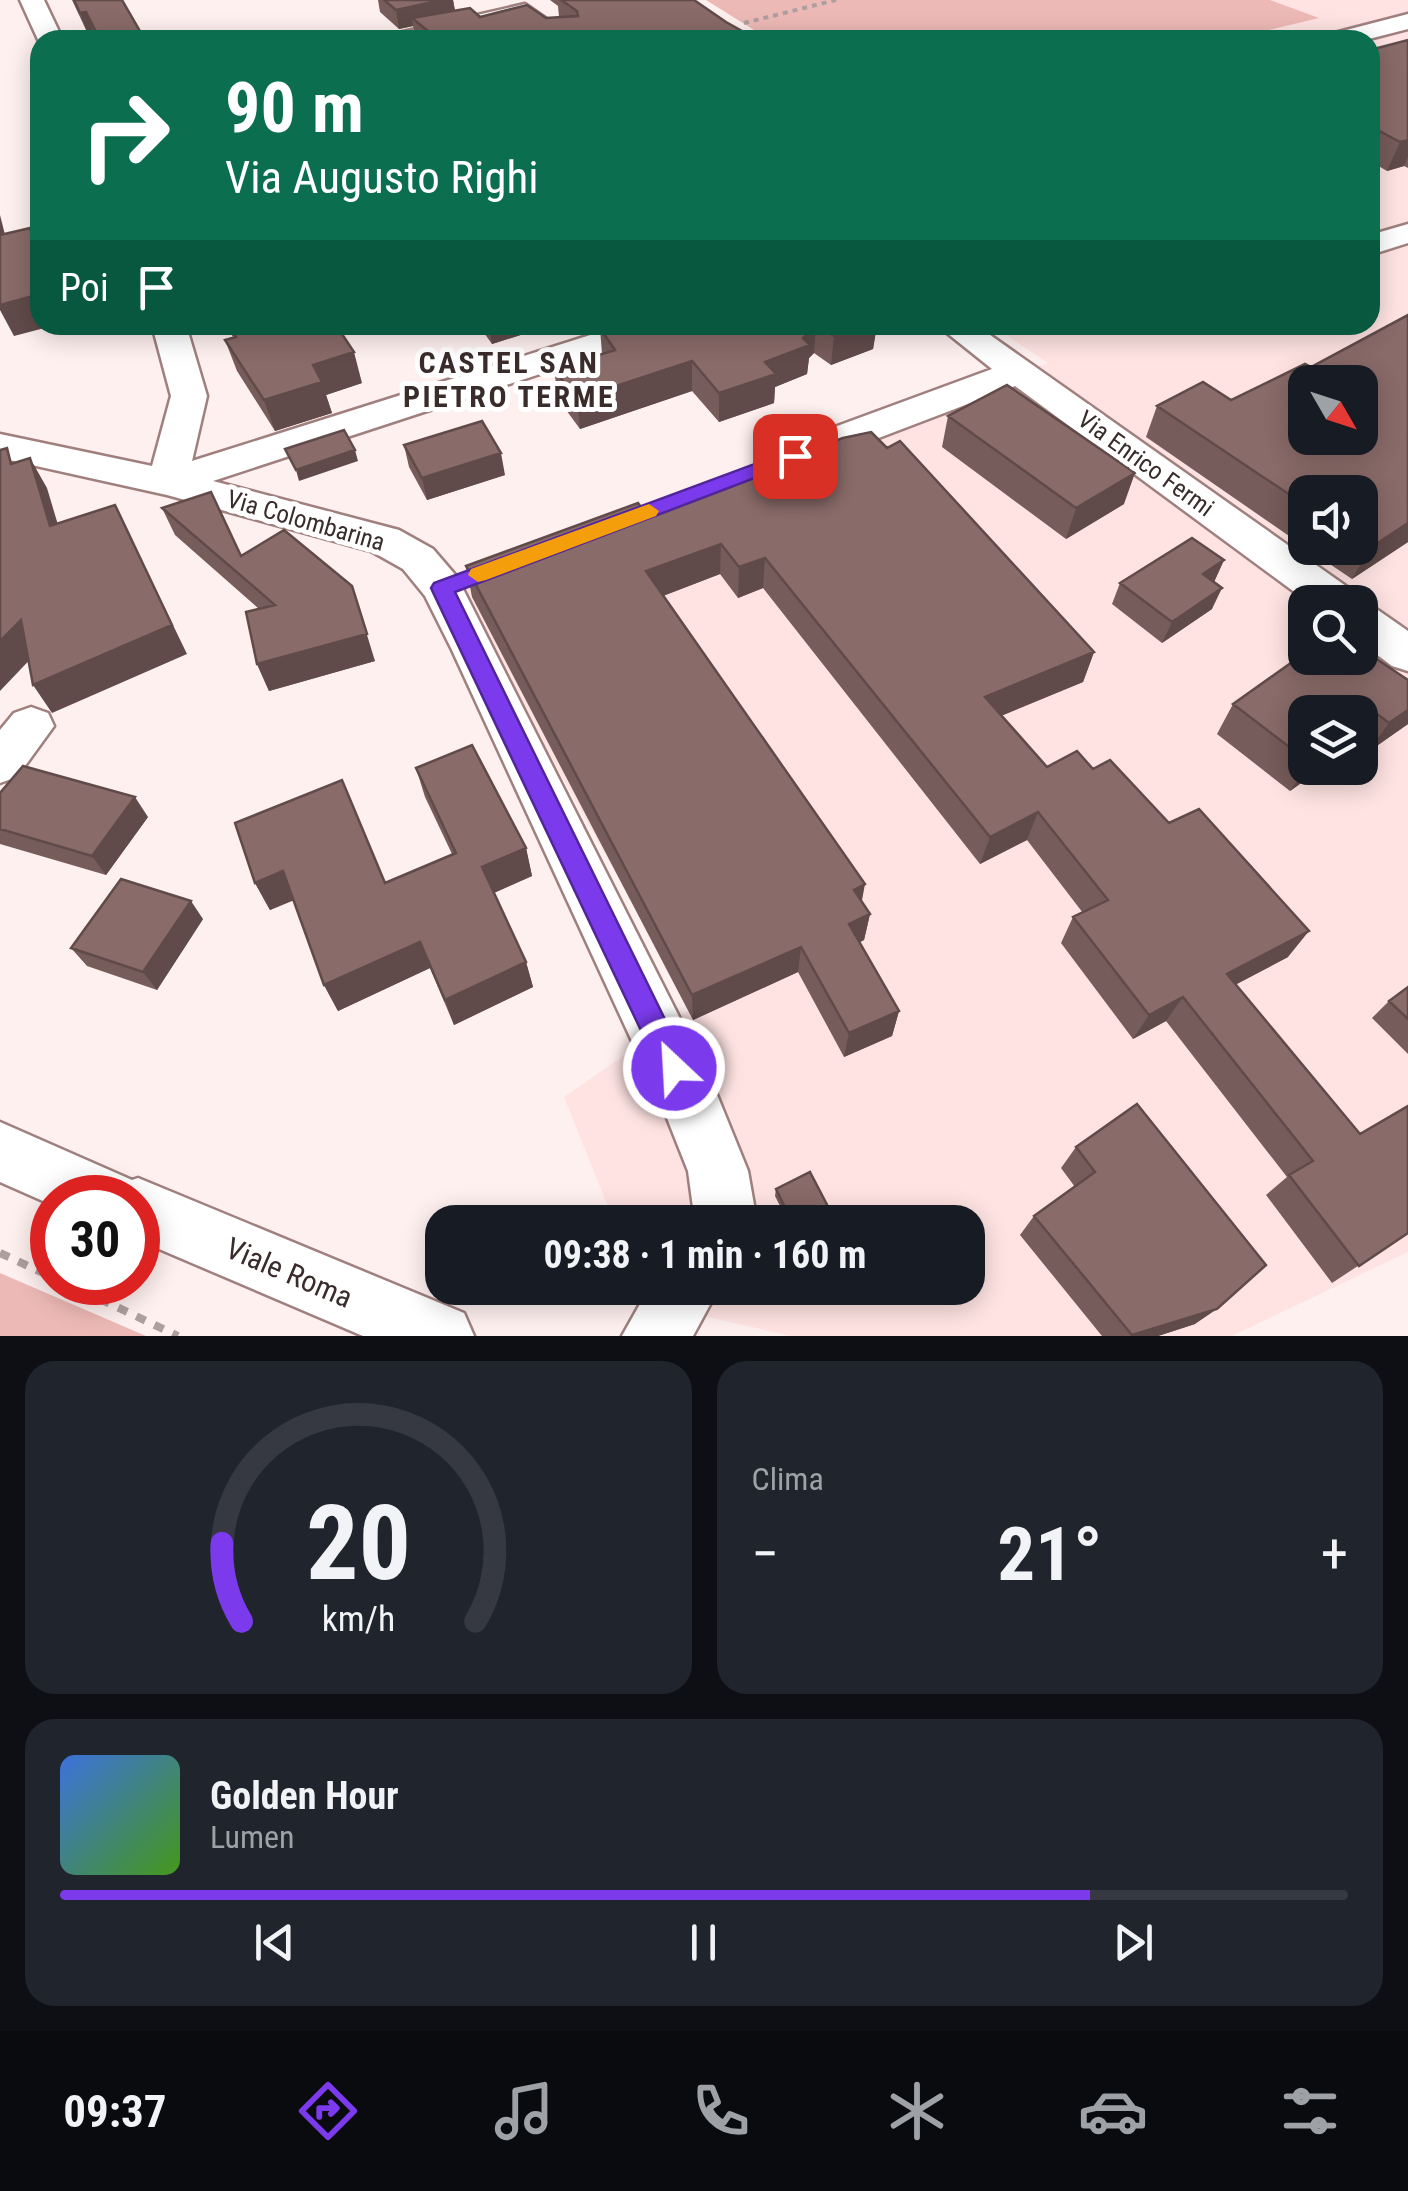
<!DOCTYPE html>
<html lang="it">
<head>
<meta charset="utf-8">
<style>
  :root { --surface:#171b24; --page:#20242c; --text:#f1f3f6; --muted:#9ea1a6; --line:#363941; --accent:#7c3aed }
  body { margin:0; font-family:"Roboto Condensed",sans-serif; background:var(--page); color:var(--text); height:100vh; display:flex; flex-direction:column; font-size:38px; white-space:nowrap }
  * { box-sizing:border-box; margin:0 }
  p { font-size:32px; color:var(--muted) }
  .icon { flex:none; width:55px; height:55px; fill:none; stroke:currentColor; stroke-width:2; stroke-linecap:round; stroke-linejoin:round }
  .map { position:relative; height:1336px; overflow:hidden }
  .side { display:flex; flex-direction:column; gap:25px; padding:25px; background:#0d0f14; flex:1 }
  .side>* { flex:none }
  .banner { position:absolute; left:30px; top:30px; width:1350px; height:305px; border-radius:30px; box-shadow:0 5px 25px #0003; background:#0b6e4f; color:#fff; overflow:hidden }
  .needle { width:65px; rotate:129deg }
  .buttons { position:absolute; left:1288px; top:365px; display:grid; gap:20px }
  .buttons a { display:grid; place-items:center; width:90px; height:90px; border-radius:20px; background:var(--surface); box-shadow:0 5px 25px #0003; font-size:50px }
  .speed { position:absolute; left:30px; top:1175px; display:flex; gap:20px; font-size:50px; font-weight:700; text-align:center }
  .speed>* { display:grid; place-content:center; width:130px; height:130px; border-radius:50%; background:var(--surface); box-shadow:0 5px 25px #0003; line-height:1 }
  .speed .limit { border:15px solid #d22; background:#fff; color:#111 }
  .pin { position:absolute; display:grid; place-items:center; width:85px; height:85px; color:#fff; margin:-42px; border-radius:20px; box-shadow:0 5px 15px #0006 }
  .me { position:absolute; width:110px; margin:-55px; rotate:335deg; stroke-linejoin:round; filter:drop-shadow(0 0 8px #0008) }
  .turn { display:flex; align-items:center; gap:35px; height:210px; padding:0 30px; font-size:45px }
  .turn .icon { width:130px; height:130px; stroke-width:2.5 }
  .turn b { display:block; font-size:70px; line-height:85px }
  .then { display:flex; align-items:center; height:95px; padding:0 30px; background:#0003; gap:20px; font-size:38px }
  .big { font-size:75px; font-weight:700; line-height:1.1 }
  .side .card { flex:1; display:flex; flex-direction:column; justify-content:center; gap:15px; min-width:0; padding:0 35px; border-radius:30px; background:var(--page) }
  .side .dial { align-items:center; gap:0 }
  .dial svg { height:260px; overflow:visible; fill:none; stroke:var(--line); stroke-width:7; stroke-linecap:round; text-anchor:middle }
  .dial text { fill:var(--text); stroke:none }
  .song { display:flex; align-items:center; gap:30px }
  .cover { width:120px; height:120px; border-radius:15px; background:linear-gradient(135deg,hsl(220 70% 55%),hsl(100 70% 35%)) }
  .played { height:10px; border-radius:5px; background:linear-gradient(90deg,var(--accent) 80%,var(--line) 80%) }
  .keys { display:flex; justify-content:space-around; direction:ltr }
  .heat { display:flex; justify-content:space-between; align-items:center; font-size:55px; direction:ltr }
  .side .tiles { flex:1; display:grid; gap:25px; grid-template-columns:1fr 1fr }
  .card:last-child { grid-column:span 2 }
  .trip { position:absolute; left:425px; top:1205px; width:560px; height:100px; border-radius:30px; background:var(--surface); box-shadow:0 5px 25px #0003; font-weight:700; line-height:100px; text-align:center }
  .dock { display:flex; height:160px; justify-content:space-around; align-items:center; background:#090b0e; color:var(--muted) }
  .dock .icon { width:70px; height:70px }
  .dock .on { color:var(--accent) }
  .dock b { font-size:45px; color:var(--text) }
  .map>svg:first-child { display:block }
  .built { fill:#fee3e2; fill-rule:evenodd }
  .green { fill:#edb9b6 }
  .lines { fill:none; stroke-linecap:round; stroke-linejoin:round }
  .street-casing { stroke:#9f807e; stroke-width:5 }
  .path-far1 { stroke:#ad9f9e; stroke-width:4; stroke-dasharray:5 5; stroke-linecap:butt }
  .path { stroke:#ad9f9e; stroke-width:8; stroke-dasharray:10 10; stroke-linecap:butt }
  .street { fill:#fff; fill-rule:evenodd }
  .wall { fill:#765c5a }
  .shaded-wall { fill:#604b4a }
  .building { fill:#896b69; stroke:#604b4a; stroke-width:2.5; fill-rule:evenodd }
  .route { fill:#7c3aed; stroke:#51269a; stroke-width:2.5 }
  .slow { fill:#f59e0b }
  .labels { text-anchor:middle; stroke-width:10; stroke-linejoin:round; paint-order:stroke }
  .street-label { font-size:25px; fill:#392c2b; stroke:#fff }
  .far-district-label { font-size:30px; font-weight:bold; letter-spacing:2.5px; fill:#392c2b; stroke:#fff }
  .near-street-label { font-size:30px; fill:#392c2b; stroke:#fff }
</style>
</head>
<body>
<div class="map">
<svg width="1408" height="1336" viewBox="0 0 1408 1336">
  <rect width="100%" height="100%" fill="#fef0ef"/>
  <path class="built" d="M1270,0H1408V1252L1232,1336H791L646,1303L640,1288H968V1222H614L564,1097L691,1009L451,577L1048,363L991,325H1370V40H1227L1317,18ZM1305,382H1360V438H1305ZM1305,492H1360V548H1305ZM1305,602H1360V658H1305ZM1305,712H1360V768H1305Z"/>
  <path class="green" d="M706,0H1270L1319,18L1227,40H770Z
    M0,1273L146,1336H0Z"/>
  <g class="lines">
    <defs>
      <path id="street" d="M20,0H44L63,40H40V44Z
        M525,4L577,40H548L521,19L432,40H386L390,35Z
        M1408,14V29L1365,40H1323L1327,35Z
        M1408,224V243L1370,255V235Z
        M152,325H186L207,396L192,461L622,325H651L655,331L650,338L213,481L399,530L433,549L457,577L711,1080L748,1171L757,1222H695L688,1171L665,1113L452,650L425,596L403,569L371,551L167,495L0,458V434L152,466L171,396Z
        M937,325H976L1353,591L1359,602H1308L1015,386L800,468L786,472L772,468L767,459L772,450L992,369Z
        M1360,603L1375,608L1408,631V671L1392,666L1360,642Z
        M31,707L48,713L54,726L17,777L0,783V730L14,713Z
        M0,1122L132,1180L138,1178L464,1313L474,1336H363L138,1240V1198H52V1205L0,1182Z
        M649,1288H719L693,1336H622Z"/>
    </defs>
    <use href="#street" class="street-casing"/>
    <path class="path-far1" d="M744,23L836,0"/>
    <path class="path" d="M0,1253L52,1277
      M64,1282L178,1336"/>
    <use href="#street" class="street"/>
  </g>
  <path class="wall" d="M72,0H122L145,40H98L93,31L87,32Z
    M378,0H453L455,11L480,17L546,18L559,17L558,6L550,0H694L726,22L758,40H416L413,26L399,29L380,12Z
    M1408,40V168L1404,166L1387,171L1370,161V50Z
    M1408,315V542L1352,579L1306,548H1360V492H1305V547L1146,437L1157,406L1231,400L1311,367Z
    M228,325L362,383L326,395L332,413L275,431L237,371L225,340L233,338Z
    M466,325H552L492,344L482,330L473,333Z
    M579,325H877L873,349L831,365L814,353L809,358L807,374L775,387L774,403L719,422L692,391L580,429L558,399L554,369L602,354L600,328L584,333Z
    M948,416L1124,504L1066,539L942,447Z
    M404,445L505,475L427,500L409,467Z
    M162,508L241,556L375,661L269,691L257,664L259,609L175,535Z
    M644,511L1094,652L1083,682L1001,716L1047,767L1093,769L1288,957L1235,985L1408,1233L1332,1283L1266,1195L1287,1177L1166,1021L1133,1039L1061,943L1073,917L1083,913L1027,840L980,864L763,588L738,598L720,574L663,596L870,914L864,940L860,942L899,1011L892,1036L844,1057L798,972L693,1020L472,597L466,566Z
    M1224,560L1214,582L1212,609L1162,643L1112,604L1120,583Z
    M1408,680V724L1368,752L1360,746V712H1305V768H1322L1290,791L1217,734L1233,704Z
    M416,768L526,848L532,876L494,893L526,962L533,987L454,1025L430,968L338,1011L324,985L293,900L270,910L255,883H385L452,854L425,797Z
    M0,793L148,817L106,875L0,844Z
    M203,919L157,990L87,966L71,948Z
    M1408,987V1054L1372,1018L1389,1001Z
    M1137,1104L1195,1324L1158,1336H1102L1020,1235L1034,1216L1075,1187L1061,1168L1076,1147Z
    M776,1189L836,1222H788L775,1196Z"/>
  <path class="shaded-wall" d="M442,0H453L456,16L412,18L413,26L399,29L396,10Z
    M86,12L93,31L87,32L80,13Z
    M1408,140V157L1404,166L1387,171L1400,142Z
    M0,215L13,266L0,269Z
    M40,294V325H56L14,336L0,310V305Z
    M471,325H481L482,330L473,333Z
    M489,325H552L492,344Z
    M584,325H610L584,333Z
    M815,325H816L814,353L809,358L807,374L775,387L774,403L719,422V393L803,338Z
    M863,325H877L873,349L831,365L834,336Z
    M354,352L362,383L326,395L332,413L275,431L264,400L313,365Z
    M692,361V391L580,429L577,399Z
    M355,450L358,461L299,481L296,470Z
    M501,453L505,475L427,500L422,478Z
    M30,458L47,488L67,555L50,526Z
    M1135,473L1124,504L1066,539L1076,508Z
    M115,505L187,654L52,713L33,685Z
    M1408,523V542L1352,579L1370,548Z
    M721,544L720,574L647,602L646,571Z
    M765,558L763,588L738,598L739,567Z
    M1224,560L1214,582L1203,574Z
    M352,586L375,661L269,691L257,664Z
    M1222,588L1212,609L1162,643L1172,622Z
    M21,620L40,649L0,691V641Z
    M1094,652L1083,682L976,726L985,697Z
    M1408,710V724L1368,752L1389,723Z
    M1376,713L1360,737V725Z
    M1306,768H1322L1290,791Z
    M135,797L148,817L106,875L92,856Z
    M1038,812L1027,840L980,864L990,837Z
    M526,848L532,876L489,895L482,867Z
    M283,871L297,899L270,910L255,883Z
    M865,884L860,911L854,890Z
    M191,901L203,919L157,990L143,972Z
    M870,914L864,940L844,950L849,924Z
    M1309,931L1288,957L1208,999L1227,974Z
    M420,942L430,968L338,1011L324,985Z
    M801,947L798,972L693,1020L692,995Z
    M526,962L533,987L454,1025L445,1000Z
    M1183,997L1166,1021L1133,1039L1149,1015Z
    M899,1011L892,1036L844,1057L849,1033Z
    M1217,1309L1195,1324L1158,1336H1131Z"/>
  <path class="building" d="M74,0H122L145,40H100L86,12L80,13Z
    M384,0H442L396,10Z
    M561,0H694L726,22L758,40H439L412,18L470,8L480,17L527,5L546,18L578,16L577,11Z
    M1408,40V140L1400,142L1370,126V50Z
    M30,228L40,255V294L0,305V235Z
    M1408,315V523L1370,548L1360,541V492H1305V505L1157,406L1203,382L1231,400L1305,364L1311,367ZM1305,382H1360V438H1305Z
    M229,325H336L354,352L313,365L322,382L264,400L225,340L236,337Z
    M610,325H815L803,338L810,345L765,362L776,374L719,393L692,361L577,399L554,369L615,350L600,328Z
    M819,325H863L834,336Z
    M1007,385L1135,473L1076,508L948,416Z
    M482,421L501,453L422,478L404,445Z
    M344,430L355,450L296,470L285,449Z
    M871,432L887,448L900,441L1094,652L985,697L1047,767L1077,751L1093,769L1110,760L1169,823L1199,809L1309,931L1227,974L1360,1134L1408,1106V1233L1359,1266L1289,1175L1313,1161L1183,997L1149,1015L1073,917L1108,900L1038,812L990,837L765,558L739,567L721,544L646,571L865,884L854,890L870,914L849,924L899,1011L849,1033L801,947L692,995L466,566L638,503L644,511L843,438Z
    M7,448L11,464L30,458L50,526L115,505L172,625L33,685L21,620L0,641V450Z
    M211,492L241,556L284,530L352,586L367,634L257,664L246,612L275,605L162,508Z
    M1192,538L1224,560L1203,574L1222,588L1172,622L1120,583Z
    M1360,648L1408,680V710L1389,723L1376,713L1360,725V712H1305V759L1233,704L1305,653V658H1360Z
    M472,745L526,848L482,867L526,962L445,1000L420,942L324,985L283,871L255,883L235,823L342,780L385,883L456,853L416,768Z
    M23,766L135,797L92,856L0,829V793Z
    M121,879L191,901L143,972L71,948Z
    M1408,987V1019L1389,1001Z
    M1137,1104L1266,1265L1217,1309L1132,1335L1034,1216L1095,1172L1076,1147Z
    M810,1172L836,1222H792L776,1189Z"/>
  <path class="route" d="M795,449L805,456L802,460L455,592L684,1058L689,1068L684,1079L674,1083L664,1079L431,588L434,583Z"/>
  <path class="slow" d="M649,504L659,511L656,516L486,580L478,582L468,575L471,569Z"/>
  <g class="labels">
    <g class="street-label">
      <text transform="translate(1146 463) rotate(36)" y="9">Via Enrico Fermi</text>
      <text transform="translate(306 520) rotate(16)" y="9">Via Colombarina</text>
    </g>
    <g class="far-district-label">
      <text x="509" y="373">CASTEL SAN<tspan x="509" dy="34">PIETRO TERME</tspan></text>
    </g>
    <g class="near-street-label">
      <text transform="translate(289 1273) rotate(23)" y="10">Viale Roma</text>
    </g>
  </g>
</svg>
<div class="buttons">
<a><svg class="needle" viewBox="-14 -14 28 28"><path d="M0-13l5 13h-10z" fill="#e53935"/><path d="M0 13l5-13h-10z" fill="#9ea1a6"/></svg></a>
<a><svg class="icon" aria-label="sound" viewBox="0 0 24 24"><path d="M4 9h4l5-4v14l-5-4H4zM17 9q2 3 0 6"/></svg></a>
<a><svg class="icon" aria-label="search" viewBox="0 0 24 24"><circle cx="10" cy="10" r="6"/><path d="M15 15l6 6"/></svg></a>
<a><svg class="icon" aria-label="layers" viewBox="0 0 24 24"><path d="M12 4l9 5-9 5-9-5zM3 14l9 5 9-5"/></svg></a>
</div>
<div class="speed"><div class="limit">30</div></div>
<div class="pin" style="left:795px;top:456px;background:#d93025"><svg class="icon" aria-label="arrive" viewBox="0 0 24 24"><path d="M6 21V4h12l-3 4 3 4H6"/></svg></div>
<svg class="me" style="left:674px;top:1068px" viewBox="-20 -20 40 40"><circle r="17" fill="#7c3aed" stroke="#fff" stroke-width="3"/><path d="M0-11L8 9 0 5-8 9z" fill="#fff"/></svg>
<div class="trip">09:38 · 1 min · 160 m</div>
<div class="banner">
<div class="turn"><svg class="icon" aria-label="right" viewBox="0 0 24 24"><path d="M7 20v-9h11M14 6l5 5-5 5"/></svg><div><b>90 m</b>Via Augusto Righi</div></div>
<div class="then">Poi<svg class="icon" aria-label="arrive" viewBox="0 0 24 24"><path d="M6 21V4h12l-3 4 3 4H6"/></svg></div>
</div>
</div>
<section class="side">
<div class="tiles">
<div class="card dial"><svg viewBox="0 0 100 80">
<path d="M14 69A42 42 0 1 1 86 69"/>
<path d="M14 69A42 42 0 0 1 8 45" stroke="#7c3aed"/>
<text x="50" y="56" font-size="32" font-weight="700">20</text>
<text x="50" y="72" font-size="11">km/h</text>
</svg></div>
<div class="card"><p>Clima</p>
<div class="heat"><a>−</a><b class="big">21°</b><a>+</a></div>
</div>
<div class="card">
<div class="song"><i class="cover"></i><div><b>Golden Hour</b><p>Lumen</p></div></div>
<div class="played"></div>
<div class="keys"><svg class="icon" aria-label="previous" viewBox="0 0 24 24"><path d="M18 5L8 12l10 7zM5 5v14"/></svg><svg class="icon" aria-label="pause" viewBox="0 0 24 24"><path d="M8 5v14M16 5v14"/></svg><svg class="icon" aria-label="next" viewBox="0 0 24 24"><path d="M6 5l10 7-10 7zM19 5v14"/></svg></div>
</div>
</div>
</section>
<nav class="dock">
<b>09:37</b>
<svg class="icon on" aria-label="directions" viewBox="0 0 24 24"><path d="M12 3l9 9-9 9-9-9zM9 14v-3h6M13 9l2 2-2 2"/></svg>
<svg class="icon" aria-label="music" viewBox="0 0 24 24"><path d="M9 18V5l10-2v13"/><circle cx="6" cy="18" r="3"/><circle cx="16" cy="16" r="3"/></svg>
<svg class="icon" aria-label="phone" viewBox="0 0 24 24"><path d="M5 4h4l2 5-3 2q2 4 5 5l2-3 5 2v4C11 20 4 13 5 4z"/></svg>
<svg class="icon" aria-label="climate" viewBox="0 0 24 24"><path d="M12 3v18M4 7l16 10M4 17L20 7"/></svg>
<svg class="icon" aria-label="car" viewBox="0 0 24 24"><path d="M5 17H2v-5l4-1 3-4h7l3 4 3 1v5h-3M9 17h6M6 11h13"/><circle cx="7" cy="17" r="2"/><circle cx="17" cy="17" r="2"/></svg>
<svg class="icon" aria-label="filters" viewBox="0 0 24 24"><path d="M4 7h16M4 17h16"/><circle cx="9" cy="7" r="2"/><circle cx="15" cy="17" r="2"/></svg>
</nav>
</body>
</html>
